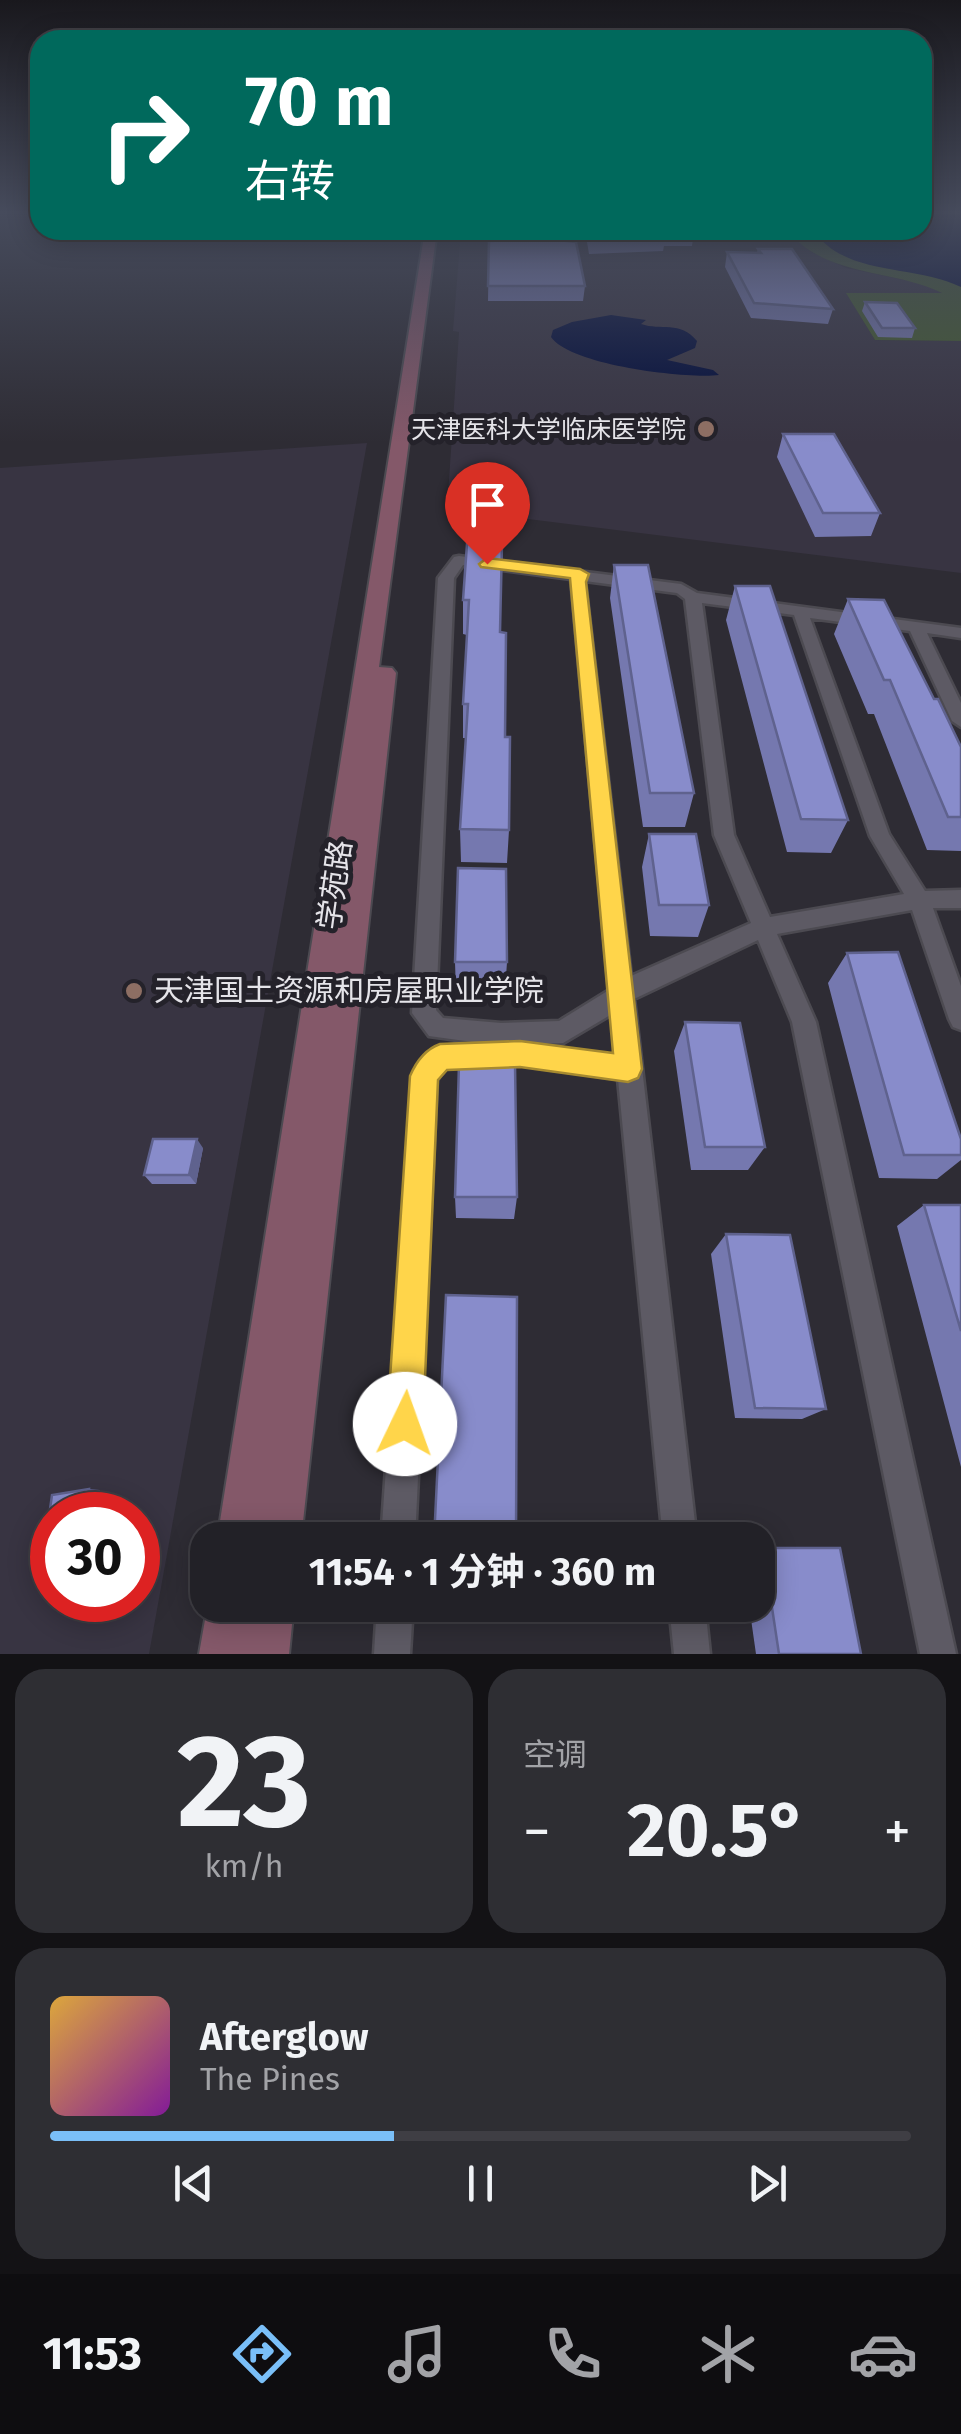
<!DOCTYPE html>
<html lang="zh">
<head>
<meta charset="utf-8">
<style>
  :root { --surface:#222127; --page:#2e2e33; --text:#f1f3f6; --muted:#a2a3a7; --line:#3f3e44; --accent:#7abff8 }
  body { margin:0; font-family:"Fira Sans","Noto Sans SC",sans-serif; background:var(--page); color:var(--text); height:100vh; display:flex; flex-direction:column; font-size:38px; white-space:nowrap }
  * { box-sizing:border-box; margin:0 }
  p { font-size:32px; color:var(--muted) }
  .icon { flex:none; width:55px; height:55px; fill:none; stroke:currentColor; stroke-width:2; stroke-linecap:round; stroke-linejoin:round }
  .map { position:relative; height:1654px; overflow:hidden }
  .details { display:flex; flex-direction:column; gap:15px; padding:15px; background:#131215; flex:1 }
  .details>* { flex:none }
  .guide { position:absolute; left:30px; top:30px; width:902px; height:210px; border-radius:30px; box-shadow:0 5px 25px #0003,0 0 0 2px var(--line); background:#00695c; color:#fff; overflow:hidden }
  .speed { position:absolute; left:30px; top:1492px; display:flex; gap:20px; font-size:50px; font-weight:700; text-align:center }
  .speed>* { display:grid; place-content:center; width:130px; height:130px; border-radius:50%; background:var(--surface); box-shadow:0 5px 25px #0003,0 0 0 2px var(--line); line-height:1 }
  .speed .limit { border:15px solid #d22; background:#fff; color:#111 }
  .pin { position:absolute; display:grid; place-items:center; width:85px; height:85px; color:#fff; margin:-102px -42px; border-radius:50% 50% 50% 0; rotate:-45deg; box-shadow:0 0 10px #0007 }
  .pin .icon { rotate:45deg }
  .me { position:absolute; width:110px; margin:-55px; rotate:3deg; stroke-linejoin:round; filter:drop-shadow(0 0 8px #0008) }
  .turn { display:flex; align-items:center; gap:35px; height:210px; padding:0 50px; font-size:45px }
  .turn .icon { width:130px; height:130px; stroke-width:2.5 }
  .turn b { display:block; font-size:70px; line-height:85px }
  .big { font-size:75px; font-weight:700; line-height:1.1 }
  .details .widget { flex:1; display:flex; flex-direction:column; justify-content:center; gap:15px; min-width:0; padding:0 35px; border-radius:30px; background:var(--page) }
  .details .dial { align-items:center; gap:0 }
  .dial b { font-size:130px; line-height:1 }
  .song { display:flex; align-items:center; gap:30px }
  .cover { width:120px; height:120px; border-radius:15px; background:linear-gradient(135deg,hsl(40 70% 55%),hsl(290 70% 35%)) }
  .played { height:10px; border-radius:5px; background:linear-gradient(90deg,var(--accent) 40%,var(--line) 40%) }
  .keys { display:flex; justify-content:space-around; direction:ltr }
  .heat { display:flex; justify-content:space-between; align-items:center; font-size:55px; direction:ltr }
  .details .tiles { flex:1; display:grid; gap:15px; grid-template-columns:1fr 1fr }
  .widget:last-child { grid-column:span 2 }
  .trip { position:absolute; left:190px; top:1522px; width:585px; height:100px; border-radius:30px; background:var(--surface); box-shadow:0 5px 25px #0003,0 0 0 2px var(--line); font-weight:700; line-height:100px; text-align:center }
  .menu { display:flex; height:160px; justify-content:space-around; align-items:center; background:#0e0d10; color:var(--muted) }
  .menu .icon { width:70px; height:70px }
  .menu .selected { color:var(--accent) }
  .menu b { font-size:45px; color:var(--text) }
  .map>svg:first-child { display:block }
  .built { fill:#383442; fill-rule:evenodd }
  .green { fill:#445b2e }
  .water { fill:#000b3a }
  .lines { fill:none; stroke-linecap:round; stroke-linejoin:round }
  .street-casing { stroke:#4c4a51; stroke-width:5 }
  .secondary-casing { stroke:#4c4a51; stroke-width:4 }
  .street { fill:#5d5a64; fill-rule:evenodd }
  .secondary { fill:#845869; fill-rule:evenodd }
  .wall { fill:#7578af }
  .shaded-wall { fill:#5f628e }
  .building { fill:#888ccb; stroke:#5f628e; stroke-width:2.5 }
  .route { fill:#ffd54a; stroke:#a68a30; stroke-width:2.5 }
  .education-dot { fill:#8d6e63; stroke:#24222a; stroke-width:4 }
  .labels { text-anchor:middle; stroke-width:10; stroke-linejoin:round; paint-order:stroke }
  .far-poi-label { font-size:25px; fill:#e5e4e9; stroke:#24222a; text-anchor:end }
  .street-label { font-size:30px; fill:#e5e4e9; stroke:#24222a }
  .poi-label { font-size:30px; fill:#e5e4e9; stroke:#24222a; text-anchor:start }
</style>
</head>
<body>
<div class="map">
<svg width="961" height="1654" viewBox="0 0 961 1654">
  <rect width="100%" height="100%" fill="#2e2c34"/>
  <path class="built" d="M461,230H787L811,252L846,268L924,284L944,294H847L875,340L961,341V573L447,509L459,332L453,331Z
    M367,443L149,1654H0V468ZM52,1515H138V1600H52Z"/>
  <path class="green" d="M923,212H961V341L875,340L846,293H942C891,268 826,278 787,230H922Z"/>
  <path class="water" d="M923,212H961V287C914,264 845,277 813,230H922Z
    M611,315L646,320L641,324C661,331 680,320 697,341L695,348L667,360L713,370L719,375C685,379 570,365 551,337L553,330L572,322Z"/>
  <g class="lines">
    <defs>
      <path id="street" d="M459,556L681,584L697,593L961,628V638L927,633L961,703V727L952,721L910,631L810,618L889,834L925,891L961,890V908H933L961,986V1030L953,1027L949,1019L912,910L777,934L816,1022L956,1654H920L792,1022L758,940L634,999L697,1540H663L618,1079L520,1065L446,1068L437,1080L415,1540H381L413,1076C429,1039 452,1045 487,1044L429,1036L412,1013L438,578L454,557ZM463,565L571,579L609,990L559,1021L501,1023L443,1018L436,1010L454,578ZM585,581L677,593L685,599L714,835L751,923L631,976ZM702,603L794,615L870,836L904,894L770,917L734,835ZM612,1014L616,1056L531,1044L563,1043Z
        M377,1605H413L410,1654H374Z
        M669,1605H705L710,1654H674Z"/>
      <path id="secondary" d="M425,230H437L379,667L392,668L396,673L301,1540H217Z
        M208,1603L294,1605L289,1654H199Z"/>
    </defs>
    <use href="#street" class="street-casing"/>
    <use href="#secondary" class="secondary-casing"/>
    <use href="#street" class="street"/>
    <use href="#secondary" class="secondary"/>
  </g>
  <path class="wall" d="M585,230H693L694,232L692,246H664L663,251L589,254Z
    M489,241L585,286L583,301H488Z
    M758,249L833,309L828,324L751,318L725,267L727,252L757,253Z
    M865,302L915,328L912,338L878,337L862,311Z
    M783,434L880,513L871,536L815,537L777,457Z
    M467,544L500,632L509,830L507,863L461,862L460,829L466,738H463V704L467,635L463,634V600Z
    M614,565L694,793L685,827H643L610,598Z
    M735,586L848,820L831,853L787,852L726,620Z
    M848,599L934,699L961,747V851L927,850L874,714H868L834,634Z
    M649,834L709,905L698,937L650,936L642,867Z
    M847,953L961,1139V1160L937,1179L879,1178L828,983Z
    M455,962H507L505,992H456Z
    M685,1022L765,1147L748,1170H691L674,1051Z
    M203,1148L196,1184H152L144,1175Z
    M455,1197H517L514,1219L456,1218Z
    M924,1205H961V1467L897,1226Z
    M726,1234L826,1409L802,1419L735,1418L711,1254Z
    M758,1548H840L861,1654H756L749,1605H758Z"/>
  <path class="shaded-wall" d="M197,1139L203,1148L196,1184L189,1175Z
    M89,1489L100,1490L97,1515H86Z"/>
  <path class="building" d="M588,230H693L694,232H664L665,236L590,240Z
    M548,239L576,242L585,286H488L489,241Z
    M758,249H792L833,309L754,303L727,252L761,253Z
    M865,302L897,303L915,328H882Z
    M783,434H834L880,513H823Z
    M467,544H502L500,632L506,633L505,737H510L509,830L460,829L468,704H463L469,600H463Z
    M614,565H648L694,793H650Z
    M735,586H770L848,820L801,819Z
    M848,599L884,600L934,699H938L961,747V817H948L890,680H884Z
    M649,834H696L709,905H659Z
    M458,868L506,869L507,962H455Z
    M898,952L961,1139V1155H904L847,953Z
    M685,1022L740,1023L765,1147H705Z
    M459,1064H515L517,1197H455Z
    M153,1139H197L189,1175H144Z
    M924,1205H961V1331Z
    M726,1234L790,1235L826,1409L755,1408Z
    M446,1295L517,1297L516,1540H434Z
    M89,1489L86,1515H52V1563L42,1565L52,1495Z
    M763,1548H840L861,1654H779Z"/>
  <linearGradient id="sky" x2="0" y2="1"><stop stop-color="#19181d"/><stop offset="0.48" stop-color="#464b5c"/><stop offset="1" stop-color="#464b5c" stop-opacity="0"/></linearGradient>
  <rect width="961" height="443" fill="url(#sky)"/>
  <path class="route" d="M487,558L580,569L589,574L586,582L642,1069L638,1078L628,1082L520,1067L447,1070L438,1080L423,1424L418,1437L405,1442L392,1437L387,1424L410,1076C416,1062 426,1049 440,1044L520,1041L613,1053L570,578L481,567L479,564Z"/>
  <g class="education-dot">
    <circle cx="706" cy="429" r="10"/>
    <circle cx="134" cy="991" r="10"/>
  </g>
  <g class="labels">
    <g class="far-poi-label">
      <text x="686" y="438">天津医科大学临床医学院</text>
    </g>
    <g class="street-label">
      <text transform="translate(335 885) rotate(-82)" y="10">学苑路</text>
    </g>
    <g class="poi-label">
      <text x="154" y="1001">天津国土资源和房屋职业学院</text>
    </g>
  </g>
</svg>
<div class="speed"><div class="limit">30</div></div>
<div class="pin" style="left:487px;top:564px;background:#d93025"><svg class="icon" aria-label="arrive" viewBox="0 0 24 24"><path d="M6 21V4h12l-3 4 3 4H6"/></svg></div>
<svg class="me" style="left:405px;top:1424px" viewBox="-20 -20 40 40"><circle r="19" fill="#fff"/><path d="M0-13L10 11 0 6-10 11z" fill="#ffd54a"/></svg>
<div class="trip">11:54 · 1 分钟 · 360 m</div>
<div class="guide">
<div class="turn"><svg class="icon" aria-label="right" viewBox="0 0 24 24"><path d="M7 20v-9h11M14 6l5 5-5 5"/></svg><div><b>70 m</b>右转</div></div>
</div>
</div>
<section class="details">
<div class="tiles">
<div class="widget dial"><b>23</b><p>km/h</p></div>
<div class="widget"><p>空调</p>
<div class="heat"><a>−</a><b class="big">20.5°</b><a>+</a></div>
</div>
<div class="widget">
<div class="song"><i class="cover"></i><div><b>Afterglow</b><p>The Pines</p></div></div>
<div class="played"></div>
<div class="keys"><svg class="icon" aria-label="previous" viewBox="0 0 24 24"><path d="M18 5L8 12l10 7zM5 5v14"/></svg><svg class="icon" aria-label="pause" viewBox="0 0 24 24"><path d="M8 5v14M16 5v14"/></svg><svg class="icon" aria-label="next" viewBox="0 0 24 24"><path d="M6 5l10 7-10 7zM19 5v14"/></svg></div>
</div>
</div>
</section>
<nav class="menu">
<b>11:53</b>
<svg class="icon selected" aria-label="directions" viewBox="0 0 24 24"><path d="M12 3l9 9-9 9-9-9zM9 14v-3h6M13 9l2 2-2 2"/></svg>
<svg class="icon" aria-label="music" viewBox="0 0 24 24"><path d="M9 18V5l10-2v13"/><circle cx="6" cy="18" r="3"/><circle cx="16" cy="16" r="3"/></svg>
<svg class="icon" aria-label="phone" viewBox="0 0 24 24"><path d="M5 4h4l2 5-3 2q2 4 5 5l2-3 5 2v4C11 20 4 13 5 4z"/></svg>
<svg class="icon" aria-label="climate" viewBox="0 0 24 24"><path d="M12 3v18M4 7l16 10M4 17L20 7"/></svg>
<svg class="icon" aria-label="car" viewBox="0 0 24 24"><path d="M5 17H2v-5l4-1 3-4h7l3 4 3 1v5h-3M9 17h6M6 11h13"/><circle cx="7" cy="17" r="2"/><circle cx="17" cy="17" r="2"/></svg>
</nav>
</body>
</html>
